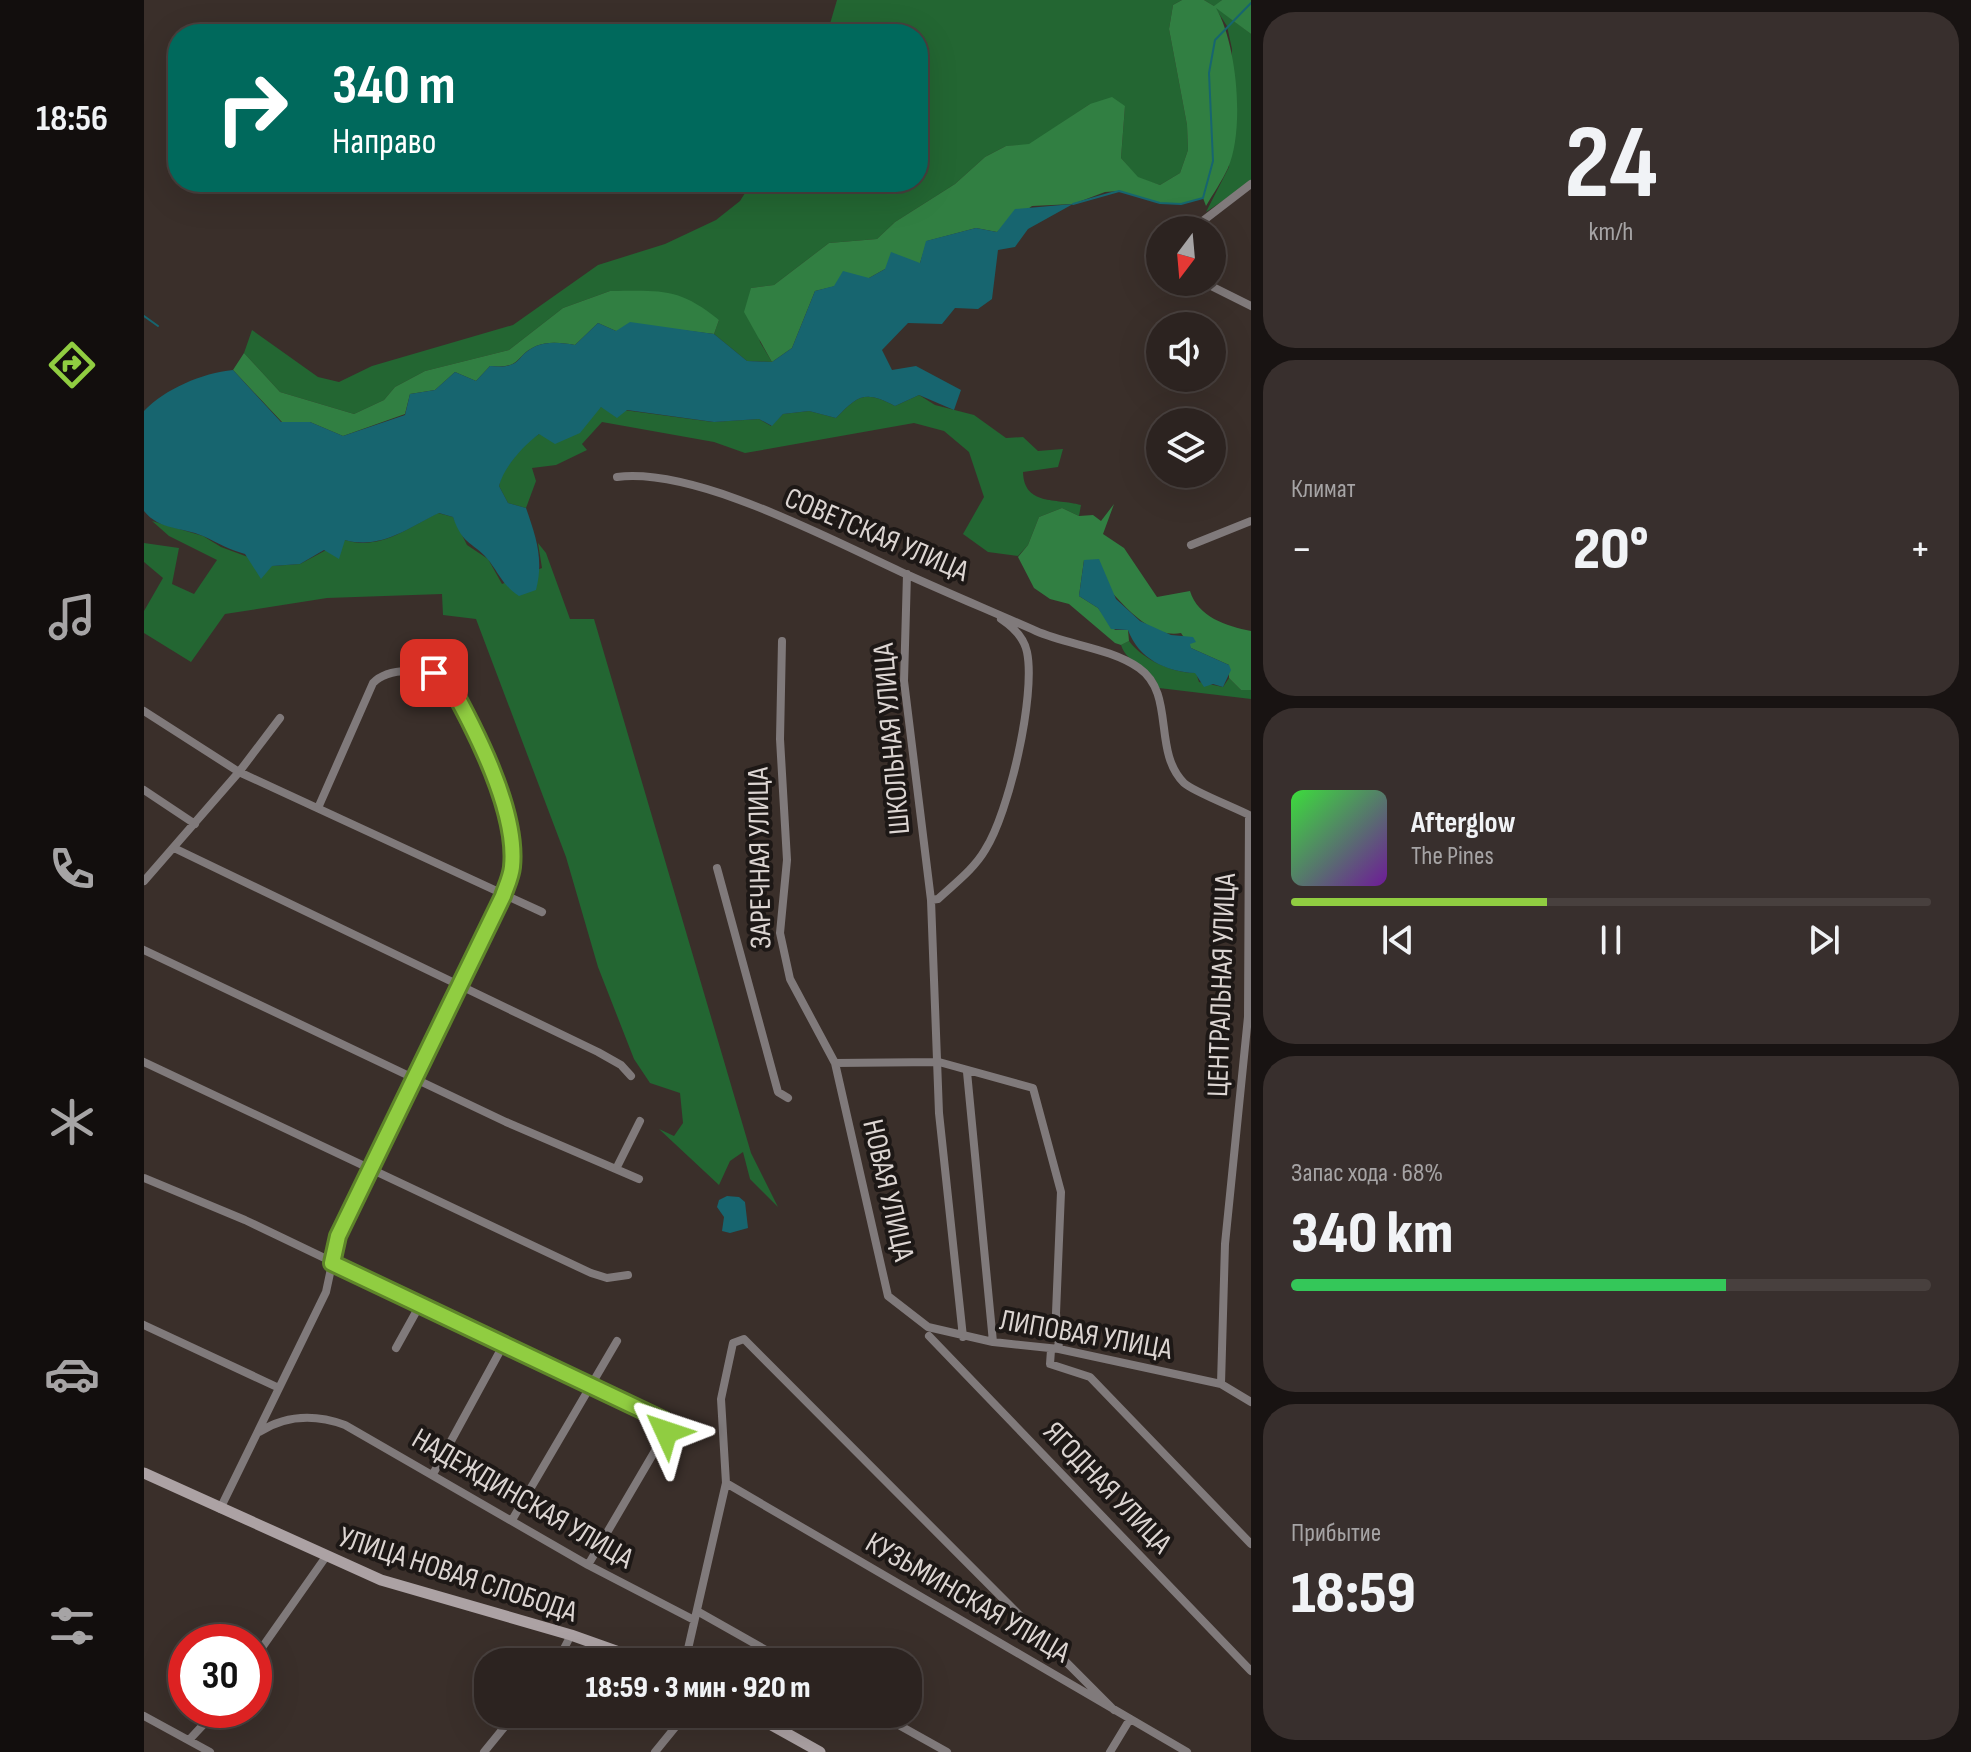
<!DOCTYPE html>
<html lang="ru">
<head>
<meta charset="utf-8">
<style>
  :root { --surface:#2c2320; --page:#382f2d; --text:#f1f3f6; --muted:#a6a4a5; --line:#48403e; --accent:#90cd41 }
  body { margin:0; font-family:"Sofia Sans Condensed",sans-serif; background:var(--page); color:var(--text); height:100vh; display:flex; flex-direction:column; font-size:30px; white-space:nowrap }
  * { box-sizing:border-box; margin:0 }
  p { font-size:26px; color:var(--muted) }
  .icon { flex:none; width:44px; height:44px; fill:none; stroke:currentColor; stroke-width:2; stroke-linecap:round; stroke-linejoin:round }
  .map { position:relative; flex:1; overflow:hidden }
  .details { display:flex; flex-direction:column; gap:12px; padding:12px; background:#181312; width:720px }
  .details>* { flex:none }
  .hud { position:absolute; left:24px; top:24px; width:760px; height:168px; border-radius:32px; box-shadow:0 8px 32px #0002,0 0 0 2px var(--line); background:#00695c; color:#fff; overflow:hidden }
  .needle { width:52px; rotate:196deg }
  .controls { position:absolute; left:1002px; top:216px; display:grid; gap:16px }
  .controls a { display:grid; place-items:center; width:80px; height:80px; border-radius:50%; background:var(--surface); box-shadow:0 8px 32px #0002,0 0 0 2px var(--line); font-size:40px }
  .speed { position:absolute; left:24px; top:1624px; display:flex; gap:16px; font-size:40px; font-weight:700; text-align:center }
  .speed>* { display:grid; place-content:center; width:104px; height:104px; border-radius:50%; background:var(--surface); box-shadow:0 8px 32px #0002,0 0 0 2px var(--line); line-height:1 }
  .speed .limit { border:12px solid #d22; background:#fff; color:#111 }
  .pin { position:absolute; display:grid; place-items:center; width:68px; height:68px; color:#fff; margin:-34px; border-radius:16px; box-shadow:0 4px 12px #0006 }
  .me { position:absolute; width:88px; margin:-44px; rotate:312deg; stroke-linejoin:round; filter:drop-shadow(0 0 6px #0008) }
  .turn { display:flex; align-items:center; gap:28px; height:168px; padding:0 32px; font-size:36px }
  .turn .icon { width:104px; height:104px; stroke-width:2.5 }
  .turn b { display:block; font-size:56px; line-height:68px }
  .big { font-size:60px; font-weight:800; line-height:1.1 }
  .details .widget { flex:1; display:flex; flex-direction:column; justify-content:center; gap:12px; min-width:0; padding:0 28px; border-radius:32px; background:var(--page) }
  .details .dial { align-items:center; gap:0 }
  .dial b { font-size:104px; line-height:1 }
  .song { display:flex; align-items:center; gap:24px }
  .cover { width:96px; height:96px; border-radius:12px; background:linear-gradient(135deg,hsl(120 70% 55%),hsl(280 70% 35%)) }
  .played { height:8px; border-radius:4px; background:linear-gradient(90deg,var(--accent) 40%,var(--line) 40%) }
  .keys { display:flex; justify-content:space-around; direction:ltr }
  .heat { display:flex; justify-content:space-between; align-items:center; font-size:44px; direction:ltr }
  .charge { height:12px; border-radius:6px; background:linear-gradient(90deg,#34c759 68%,var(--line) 0) }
  .trip { position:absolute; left:330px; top:1648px; width:448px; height:80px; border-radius:32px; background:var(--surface); box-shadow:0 8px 32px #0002,0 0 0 2px var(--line); font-weight:800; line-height:80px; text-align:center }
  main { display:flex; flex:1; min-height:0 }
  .tab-bar { display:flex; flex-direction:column; width:144px; justify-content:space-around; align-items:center; background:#120e0d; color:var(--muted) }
  .tab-bar .icon { width:56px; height:56px }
  .tab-bar .active { color:var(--accent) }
  .tab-bar b { font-size:36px; color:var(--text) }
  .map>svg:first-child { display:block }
  .green { fill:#236632 }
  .forest { fill:#317f42 }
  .water { fill:#17656f }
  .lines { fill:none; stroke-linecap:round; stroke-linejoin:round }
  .stream { stroke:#17656f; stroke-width:2 }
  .street { stroke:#807a7b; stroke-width:8 }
  .secondary { stroke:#aca2a4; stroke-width:11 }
  .route-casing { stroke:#5e852a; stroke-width:20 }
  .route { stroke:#90cd41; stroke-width:14 }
  .labels { text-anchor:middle; stroke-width:8; stroke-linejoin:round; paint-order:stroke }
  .street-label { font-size:30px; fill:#dcd5d2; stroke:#1d1816 }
</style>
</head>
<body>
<main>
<nav class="tab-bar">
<b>18:56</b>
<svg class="icon active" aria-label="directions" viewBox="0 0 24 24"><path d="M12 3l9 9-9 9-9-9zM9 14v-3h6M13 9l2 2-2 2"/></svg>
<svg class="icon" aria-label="music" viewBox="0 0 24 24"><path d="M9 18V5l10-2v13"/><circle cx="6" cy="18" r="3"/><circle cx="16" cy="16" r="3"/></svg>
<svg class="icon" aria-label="phone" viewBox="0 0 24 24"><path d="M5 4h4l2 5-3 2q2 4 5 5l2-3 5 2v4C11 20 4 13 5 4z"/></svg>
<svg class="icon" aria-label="climate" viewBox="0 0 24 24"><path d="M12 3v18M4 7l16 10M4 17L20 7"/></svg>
<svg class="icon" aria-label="car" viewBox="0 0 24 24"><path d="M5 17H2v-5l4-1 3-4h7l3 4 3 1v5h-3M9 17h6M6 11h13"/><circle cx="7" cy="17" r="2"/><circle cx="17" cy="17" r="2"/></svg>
<svg class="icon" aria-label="filters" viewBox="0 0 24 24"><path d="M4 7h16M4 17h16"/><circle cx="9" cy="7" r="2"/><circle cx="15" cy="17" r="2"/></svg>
</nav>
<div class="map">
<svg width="1107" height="1752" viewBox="0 0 1107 1752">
  <rect width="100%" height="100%" fill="#3a2f2a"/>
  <path class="green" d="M693,0H1038L1029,5L1025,29L1043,125L1044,150L1036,173L1016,185L994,178L977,158L981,106L946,104L885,145L862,146L841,157L811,184L751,222L733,239L685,243L630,285L607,288L616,342L628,362L603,361L570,334L575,320L466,291L419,308L365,350L281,371L251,387L240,400L210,414L136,392L100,353L108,330L174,377L195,382L228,366L369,325L454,265L521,244L572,220L596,201L608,182H774V34H683Z
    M1060,0H1078L1071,6L1107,34V182L1062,212L1085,167L1088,49L1083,26L1070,6Z
    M775,395L791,405L830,415L862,438L879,437L894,451L919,449L914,467L879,472C880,506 912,498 937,505L935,516L918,508L895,517L884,545L874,556L844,552L819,534L840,497L825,452L800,431L770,423L601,453L570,442L458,422L438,444L443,450L412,465L388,468L392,481L382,508L364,503L355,486L358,473L381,444L395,434L457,407L569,422L615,419L627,426L639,414L665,411L692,418C714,395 721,390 751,406Z
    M294,513L309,517L323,545L344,559L358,584L398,568L394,543L402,553L426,619H450L607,1153L634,1207L606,1179L599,1152L586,1161L575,1185L515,1129L530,1136L539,1123L536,1093L506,1083L490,1059L454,967L422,857L332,619L299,615L298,594L183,598L81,614L47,662L0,633V611L19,578L0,562V543L35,548L28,584L50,594L73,560L25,536L8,521L59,536L77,547L128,566L156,564L201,540C235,551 264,528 294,513Z
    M985,641C999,660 1029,673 1052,673L1055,682L1079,687L1085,678L1097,690H1107V699L1015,688C1010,668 983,665 977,645Z"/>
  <path class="forest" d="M1038,0H1060L1070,6L1078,0H1107V34L1072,8C1093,44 1101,129 1084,168C1078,181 1069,194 1062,206L1059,198L1037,204L1016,203L975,191L961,192L929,204L888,206L853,232L832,228L783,241L776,263L741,269L725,278L671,291L648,348L628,362L600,312L607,288L630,285L685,243L733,239L751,222L811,184L841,157L862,146L885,144L946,104L968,97L981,106L977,158L994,177L1016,185L1036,173L1044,150L1043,125L1025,29L1029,5Z
    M466,291C517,291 534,287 575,320L570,334L513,327L472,331L454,323L431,345C418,343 405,341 392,346C370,356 379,369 346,366L332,381L311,372L291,390L266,394L261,414L199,436L166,422H138L89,370L100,353L136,392L210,414L240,400L251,387L281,371L365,350L419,308Z
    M970,504L959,534L980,548L1013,597L1046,591C1054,617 1082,626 1107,631V690H1097L1085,678V665L1047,648L1037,633C1000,641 963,584 940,560L935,596L954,608L971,630H984L985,641L977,645L971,643L925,604L906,599L890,588L874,557L884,545L895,517L918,508L935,516L949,515L957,521Z"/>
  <path class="water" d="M929,204L884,229L871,247L854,250L848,299L834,309L811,308L798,324L764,323L738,350L748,370L772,366L817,390L810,410L775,395L751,406C721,390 714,395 692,418L665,411L639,414L628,426L615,419L570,422L483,410L473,418L457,407L436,433L411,444L395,434C379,446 360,467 355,486L364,503L382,508C392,537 400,559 392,590L375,596C360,586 356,576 346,562C331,542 319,547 309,517L295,513C264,528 236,550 201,540L195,559L180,550L156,564L128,566L117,579L101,554C86,550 74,543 59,536C38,527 15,530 0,511V411C21,389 58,373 89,370L137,422H166L199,436L261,415L266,394L291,390L311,372L332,381L346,366C380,369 370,356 392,346C405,341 418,343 431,345L454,323L472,331L486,322L570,334L603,361L628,362L648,348L671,291L690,286L699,271L725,278L741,269L747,252L776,263L782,241L832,228L853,232L871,209Z
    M955,559L972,599L996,621L1027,635L1049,637L1052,642L1046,644L1047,648L1085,665L1087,670L1079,687L1069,684L1060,687L1051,673C1022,672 994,658 984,630L967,629L954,608L935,596L940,560Z
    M583,1196L595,1197L601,1202L604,1228L586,1233L578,1231L580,1217L573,1207L575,1200Z"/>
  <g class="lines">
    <path class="stream" d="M929,204L975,191L1016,203L1037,204L1059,198L1069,161L1065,73L1071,40L1107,3
      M0,316L14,326"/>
    <path class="street" d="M1047,230L1107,184
      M1059,282L1107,306
      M473,477C553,467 689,541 764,575C806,594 849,612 892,631C924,645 966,648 995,668C1032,694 1008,751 1040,783C1048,791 1092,808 1105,815L1104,1017L1081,1244L1077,1384
      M1047,545L1107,521
      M763,574L760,681L787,900L795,1113L819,1337
      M638,641L636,739L643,860L636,933L646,979L691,1063L744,1296L784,1327L849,1342L915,1349L1077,1384L1107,1402
      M0,711L95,772L398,912
      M0,790L51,824
      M30,848L454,1052L477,1065L487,1076
      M573,868L634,1092L644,1098
      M0,881L95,772L136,718
      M787,900L794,899C810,884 830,869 841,850C865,813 892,695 883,652C880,637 869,627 857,619
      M0,950L362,1122L495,1179
      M0,1062L447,1273L463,1278L484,1275
      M691,1063L795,1062L889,1088L917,1192L912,1313L915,1349
      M823,1072L849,1342
      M472,1169L496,1121
      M0,1178L101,1220L519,1420L522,1432L444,1565
      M0,1325L135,1388
      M785,1336L1107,1671
      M252,1348L277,1303
      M907,1350L906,1364L946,1377L1107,1544
      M115,1432C142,1415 171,1414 201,1425L444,1565L550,1620
      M289,1474L361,1342
      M582,1483L1043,1752
      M76,1509L182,1292L194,1236L316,988L359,896L368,868L367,840L354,789L332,731L302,677C281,670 245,666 229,683L174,808
      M368,1520L473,1341
      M553,1611L643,1662
      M110,1659L181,1558
      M413,1662L427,1635
      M541,1662L582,1483L577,1399L589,1343L600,1339L970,1710
      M735,1714L803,1752
      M0,1716L66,1752
      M45,1740L73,1710
      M340,1752L371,1714
      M511,1752L542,1714
      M966,1752L986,1719"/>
    <path class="secondary" d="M0,1473L237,1580L427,1635L503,1662
      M608,1714L676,1752"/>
  </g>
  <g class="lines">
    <defs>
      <path id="route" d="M290,673L302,677C329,725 374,810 368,867C367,877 362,887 359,896L194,1236L188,1263L519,1420L522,1432"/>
    </defs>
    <use href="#route" class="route-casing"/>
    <use href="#route" class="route"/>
  </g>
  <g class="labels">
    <g class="street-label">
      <text transform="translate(733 534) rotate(23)" y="10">СОВЕТСКАЯ УЛИЦА</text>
      <text transform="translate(747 739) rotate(-95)" y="10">ШКОЛЬНАЯ УЛИЦА</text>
      <text transform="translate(615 858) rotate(-91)" y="10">ЗАРЕЧНАЯ УЛИЦА</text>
      <text transform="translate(1077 985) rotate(-88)" y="10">ЦЕНТРАЛЬНАЯ УЛИЦА</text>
      <text transform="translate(745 1190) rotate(77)" y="10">НОВАЯ УЛИЦА</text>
      <text transform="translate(942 1334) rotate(10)" y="10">ЛИПОВАЯ УЛИЦА</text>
      <text transform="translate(964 1487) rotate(46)" y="10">ЯГОДНАЯ УЛИЦА</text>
      <text transform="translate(379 1498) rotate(30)" y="10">НАДЕЖДИНСКАЯ УЛИЦА</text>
      <text transform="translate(314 1574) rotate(18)" y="10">УЛИЦА НОВАЯ СЛОБОДА</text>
      <text transform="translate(824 1597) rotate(30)" y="10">КУЗЬМИНСКАЯ УЛИЦА</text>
    </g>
  </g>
</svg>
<div class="controls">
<a><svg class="needle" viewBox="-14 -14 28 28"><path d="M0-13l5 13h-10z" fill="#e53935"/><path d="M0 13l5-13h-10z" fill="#a6a4a5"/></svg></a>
<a><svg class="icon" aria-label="sound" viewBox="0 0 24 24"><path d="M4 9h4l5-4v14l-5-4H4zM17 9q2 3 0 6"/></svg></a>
<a><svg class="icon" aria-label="layers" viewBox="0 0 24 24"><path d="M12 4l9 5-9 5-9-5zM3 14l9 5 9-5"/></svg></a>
</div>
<div class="speed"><div class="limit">30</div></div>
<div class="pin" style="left:290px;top:673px;background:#d93025"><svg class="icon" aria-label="arrive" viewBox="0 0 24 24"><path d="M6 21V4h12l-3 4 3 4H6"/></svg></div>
<svg class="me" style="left:522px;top:1432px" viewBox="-20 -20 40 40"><path d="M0-17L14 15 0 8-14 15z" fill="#90cd41" stroke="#fff" stroke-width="4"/></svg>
<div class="trip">18:59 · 3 мин · 920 m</div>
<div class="hud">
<div class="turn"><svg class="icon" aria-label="right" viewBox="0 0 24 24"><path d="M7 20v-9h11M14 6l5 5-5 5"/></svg><div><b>340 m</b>Направо</div></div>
</div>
</div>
<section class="details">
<div class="widget dial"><b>24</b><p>km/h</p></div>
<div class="widget"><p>Климат</p>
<div class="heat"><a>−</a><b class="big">20°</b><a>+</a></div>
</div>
<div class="widget">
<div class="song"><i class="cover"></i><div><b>Afterglow</b><p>The Pines</p></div></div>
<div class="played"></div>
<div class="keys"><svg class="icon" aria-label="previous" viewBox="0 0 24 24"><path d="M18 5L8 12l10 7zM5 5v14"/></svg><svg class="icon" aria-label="pause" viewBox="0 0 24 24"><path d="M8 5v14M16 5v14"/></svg><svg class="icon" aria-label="next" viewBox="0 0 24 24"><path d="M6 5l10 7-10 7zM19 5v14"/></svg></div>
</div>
<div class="widget"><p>Запас хода · 68%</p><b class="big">340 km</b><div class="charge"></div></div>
<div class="widget"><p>Прибытие</p><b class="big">18:59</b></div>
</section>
</main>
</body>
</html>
